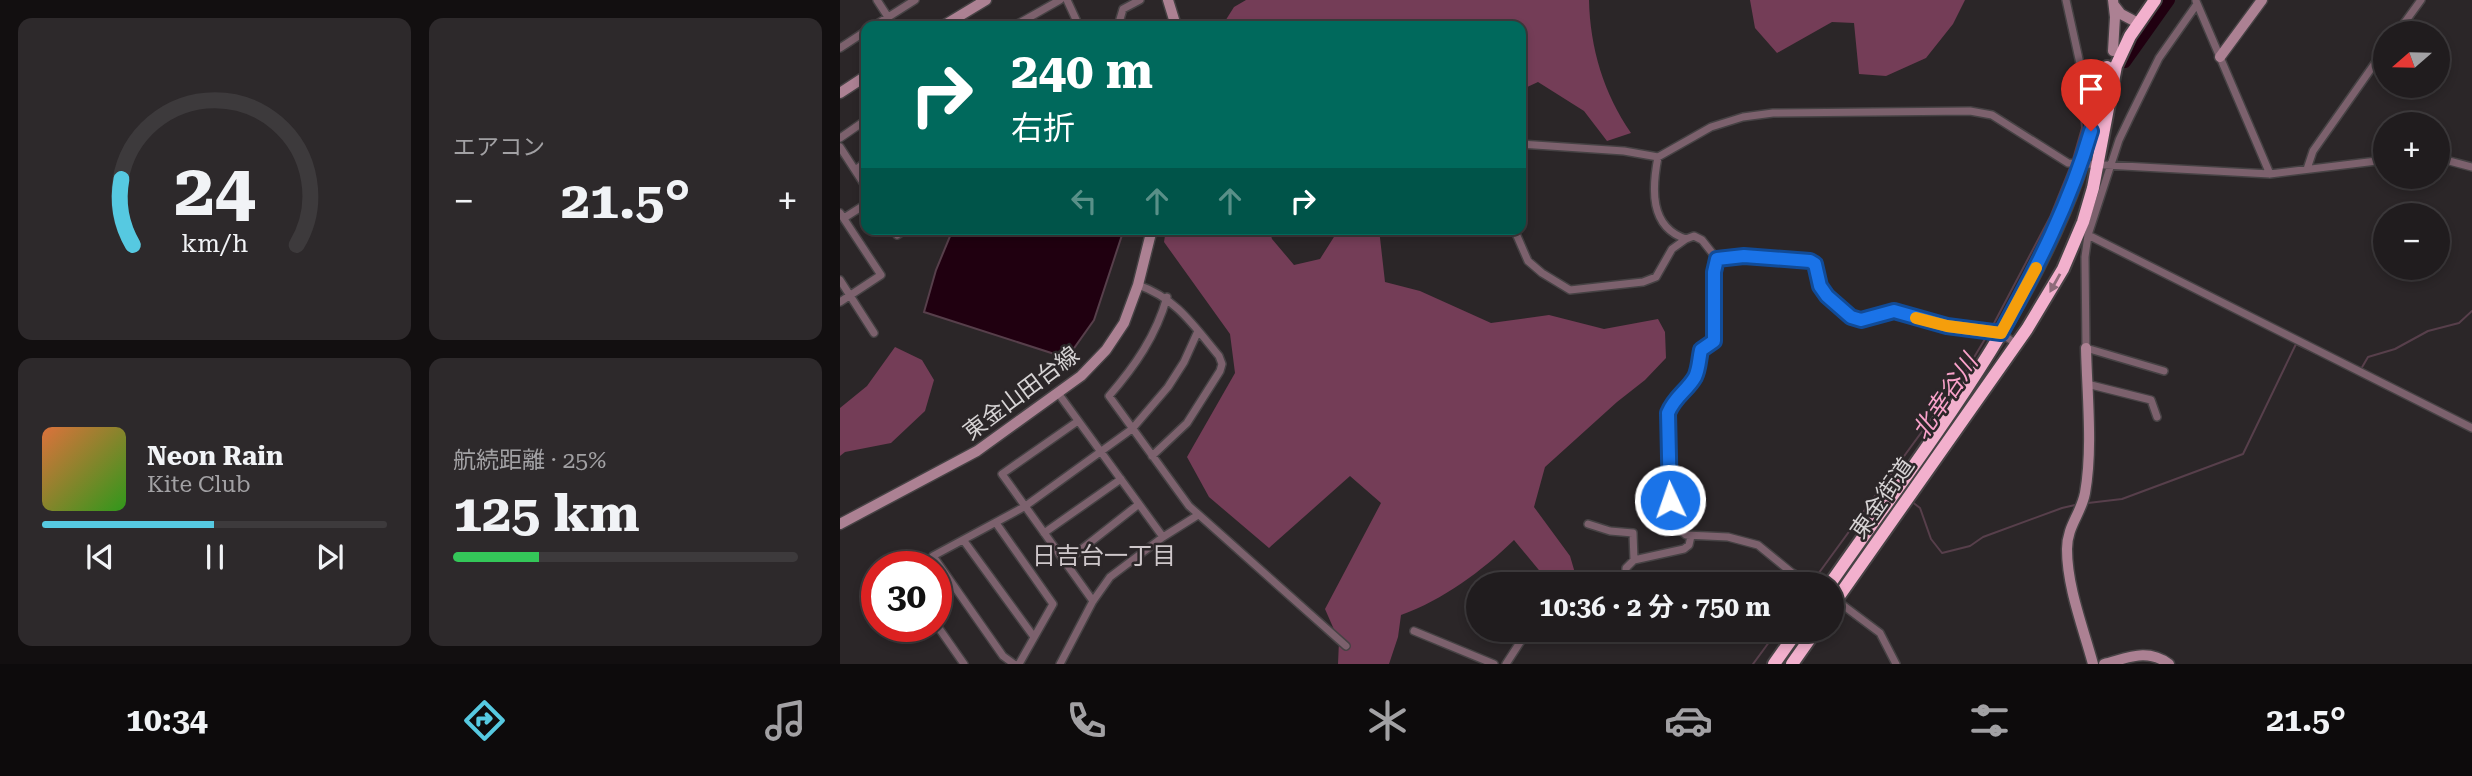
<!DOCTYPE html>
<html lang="ja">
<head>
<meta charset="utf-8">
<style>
  :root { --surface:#201c1e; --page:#2d292b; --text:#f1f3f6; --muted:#a2a1a4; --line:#3d3a3c; --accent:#56c9e1 }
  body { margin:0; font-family:"Roboto Serif","Noto Sans JP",serif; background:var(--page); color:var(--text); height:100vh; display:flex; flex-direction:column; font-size:26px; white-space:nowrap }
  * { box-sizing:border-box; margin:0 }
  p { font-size:23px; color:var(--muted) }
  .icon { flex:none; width:38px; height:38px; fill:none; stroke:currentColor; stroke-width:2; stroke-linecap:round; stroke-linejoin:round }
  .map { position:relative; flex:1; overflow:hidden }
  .details { display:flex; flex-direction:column; gap:18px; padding:18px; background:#120f10; width:840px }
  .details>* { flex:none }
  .top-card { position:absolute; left:21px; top:21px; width:665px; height:214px; border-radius:14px; box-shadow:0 4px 10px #0003,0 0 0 2px var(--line); background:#00695c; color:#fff; overflow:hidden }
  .needle { width:46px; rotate:250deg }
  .buttons { position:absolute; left:1533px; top:21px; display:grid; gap:14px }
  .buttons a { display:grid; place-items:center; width:77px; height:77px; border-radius:50%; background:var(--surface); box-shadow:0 4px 10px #0003,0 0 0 2px var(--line); font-size:35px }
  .speed { position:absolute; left:21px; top:551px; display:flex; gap:14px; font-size:35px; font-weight:700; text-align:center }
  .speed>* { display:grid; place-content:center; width:91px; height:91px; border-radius:50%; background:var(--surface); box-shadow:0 4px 10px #0003,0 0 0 2px var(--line); line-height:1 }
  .speed .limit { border:10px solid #d22; background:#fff; color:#111 }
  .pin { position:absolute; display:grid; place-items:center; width:60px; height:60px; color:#fff; margin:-72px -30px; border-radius:50% 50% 50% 0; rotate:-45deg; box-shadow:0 0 7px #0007 }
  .pin .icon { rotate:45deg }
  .me { position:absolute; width:77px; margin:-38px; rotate:357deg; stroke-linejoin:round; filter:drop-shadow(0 0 5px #0008) }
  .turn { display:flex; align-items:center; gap:24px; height:147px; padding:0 35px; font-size:32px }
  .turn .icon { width:91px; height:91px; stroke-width:2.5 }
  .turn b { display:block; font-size:49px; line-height:60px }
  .lanes { display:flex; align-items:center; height:66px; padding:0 35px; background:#0003; justify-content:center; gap:35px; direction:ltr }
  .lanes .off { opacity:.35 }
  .big { font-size:52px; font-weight:700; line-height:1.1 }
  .details .widget { flex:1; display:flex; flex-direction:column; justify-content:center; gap:10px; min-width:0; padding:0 24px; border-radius:14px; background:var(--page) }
  .details .dial { align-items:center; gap:0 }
  .dial svg { height:182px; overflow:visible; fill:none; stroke:var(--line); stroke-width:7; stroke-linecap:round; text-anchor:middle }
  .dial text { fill:var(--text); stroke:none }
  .song { display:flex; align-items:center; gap:21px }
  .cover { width:84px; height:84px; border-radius:10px; background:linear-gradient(135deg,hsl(20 70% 55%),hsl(110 70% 35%)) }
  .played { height:7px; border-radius:4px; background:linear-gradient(90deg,var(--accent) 50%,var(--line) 50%) }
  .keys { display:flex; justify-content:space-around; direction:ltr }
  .heat { display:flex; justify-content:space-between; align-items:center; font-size:38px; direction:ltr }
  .charge { height:10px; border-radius:5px; background:linear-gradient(90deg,#34c759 25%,var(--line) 0) }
  .details .tiles { flex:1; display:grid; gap:18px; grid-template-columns:repeat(2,1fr) }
  .trip { position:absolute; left:626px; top:572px; width:378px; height:70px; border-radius:35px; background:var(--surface); box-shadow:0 4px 10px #0003,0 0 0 2px var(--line); font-weight:700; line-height:70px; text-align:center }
  .dock { display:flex; height:112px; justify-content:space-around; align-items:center; background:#0d0b0c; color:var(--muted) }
  .dock .icon { width:49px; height:49px }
  .dock .on { color:var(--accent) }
  .dock b { font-size:32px; color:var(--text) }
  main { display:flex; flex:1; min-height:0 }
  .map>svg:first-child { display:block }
  .forest { fill:#743d57 }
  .water { fill:#200010; stroke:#573f4b; stroke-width:2 }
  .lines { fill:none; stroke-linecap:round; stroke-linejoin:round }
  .stream { stroke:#573f4b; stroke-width:2 }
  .river { stroke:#200010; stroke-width:12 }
  .street-casing { stroke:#464244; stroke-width:10 }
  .secondary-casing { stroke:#464244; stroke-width:13 }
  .highway-casing { stroke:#464244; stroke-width:16 }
  .street { stroke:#7c616d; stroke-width:7 }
  .secondary { stroke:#ac8193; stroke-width:10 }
  .highway { stroke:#f2b0cd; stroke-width:12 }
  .oneway { fill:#8e6b7a }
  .route-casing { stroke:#114b97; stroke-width:18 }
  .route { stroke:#1a73e8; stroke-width:12 }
  .slow { stroke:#f59e0b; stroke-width:12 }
  .labels { text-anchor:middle; stroke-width:5; stroke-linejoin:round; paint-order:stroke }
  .street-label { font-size:23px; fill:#d6d3d4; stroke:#2b2628 }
  .water-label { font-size:24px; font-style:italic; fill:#faa2ca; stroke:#2b2628 }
  .neighbourhood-label { font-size:24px; fill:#cec7ca; stroke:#2b2628 }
</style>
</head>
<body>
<main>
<section class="details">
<div class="tiles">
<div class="widget dial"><svg viewBox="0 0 100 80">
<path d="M14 69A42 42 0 1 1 86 69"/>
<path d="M14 69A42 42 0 0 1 9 40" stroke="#56c9e1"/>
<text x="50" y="56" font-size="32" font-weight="700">24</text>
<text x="50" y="72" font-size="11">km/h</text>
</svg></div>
<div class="widget"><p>エアコン</p>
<div class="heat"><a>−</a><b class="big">21.5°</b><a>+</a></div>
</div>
<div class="widget">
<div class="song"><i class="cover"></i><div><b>Neon Rain</b><p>Kite Club</p></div></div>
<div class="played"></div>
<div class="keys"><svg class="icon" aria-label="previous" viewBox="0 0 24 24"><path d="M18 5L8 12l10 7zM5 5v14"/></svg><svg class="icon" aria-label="pause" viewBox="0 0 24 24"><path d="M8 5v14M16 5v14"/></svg><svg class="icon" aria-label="next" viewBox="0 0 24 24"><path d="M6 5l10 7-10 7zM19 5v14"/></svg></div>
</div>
<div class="widget"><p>航続距離 · 25%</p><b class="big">125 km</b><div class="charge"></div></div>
</div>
</section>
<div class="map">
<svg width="1632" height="664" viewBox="0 0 1632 664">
  <rect width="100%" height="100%" fill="#2b2628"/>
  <path class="forest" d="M406,0H749C750,48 764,94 791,133L767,141L744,111L698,82L681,90V26H382L394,7Z
    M910,0H1125L1113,24L1086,58L1046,76L1019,74L1014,23L992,22L937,53L915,28Z
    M326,229H429L432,239L454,265L480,259L499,229H539L545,282L580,291L651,323L709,315L764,329L818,319L825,332L826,358L805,380L777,402L705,467L694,507L730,556L735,573L722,584L703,575L674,540C642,571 603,600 561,615L558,637L549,664H498L499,641L485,609L541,503L510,476L429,548L369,497L347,457L395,373L390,334L324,242Z
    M55,347L82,360L94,380L85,411L51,443L5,452L0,456V408L27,386Z"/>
  <path class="water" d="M113,229H284L254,320L227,358L84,312L96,270Z"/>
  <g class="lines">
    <path class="stream" d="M1244,72L1262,67
      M1233,159L1242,128L1237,74L1239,73
      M1151,329L1210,217L1231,165
      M1521,369L1528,357L1555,349L1588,331L1619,323L1632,311
      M1046,481L1053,487
      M1071,501L1080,508L1091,539L1102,553L1130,546L1143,537L1222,508L1235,505
      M1248,503L1282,499L1403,454L1456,344L1477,354
      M973,581L1124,374L1148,334
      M913,664L938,630"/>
    <path class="river" d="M1285,62L1329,0"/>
    <defs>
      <path id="street" d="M37,0L48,17
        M227,0L239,26
        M1226,0L1246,91L1257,110
        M1356,1L1430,174
        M34,26L75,0
        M174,26L220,0
        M278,26L283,9L300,0
        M1557,33L1581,0
        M0,48L26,31
        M0,138L26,120
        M681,144L784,151L818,157L871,127L903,117L933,113L1130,111L1152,115L1228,163L1430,174L1545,160
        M0,147L26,187
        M818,157C812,188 809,227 846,239
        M1598,158L1632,167
        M1467,169L1473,151L1545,49
        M15,170L26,162
        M0,213L41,275L0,302
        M4,218L26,204
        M54,229L57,235L66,229
        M674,229L688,261L702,273L730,290L803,282L816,277L832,249L846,239L854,236L862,240L877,259
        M1248,235L1632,428
        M877,259L874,272V341L861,350C859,359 859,369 855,377C847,391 835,394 828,413L830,500L840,530L846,535L888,537L918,545L951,572L972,584
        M877,259L904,256L970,261L976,264L980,286L987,296L1011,317L1021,320L1054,311L1107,325L1161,333L1176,344
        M0,280L34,333
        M298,285C336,298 354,326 379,356L382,364L380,371L347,423L312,456
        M327,297C316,336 295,366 269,396L349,506L506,646
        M1324,371L1246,348L1245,257L1248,235L1279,140L1290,117L1319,58L1357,4
        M1247,384L1311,400L1317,417
        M218,393L323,537
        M238,421L162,474L253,601
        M156,523L213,604L179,664
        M748,524L770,531L793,533L794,560
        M204,533L281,479
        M124,541L194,637
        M93,556L163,656L174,664
        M224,563L299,504
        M88,567L93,556L184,507L292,429L328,387L344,362L358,331
        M786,584V568L794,560L844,549L849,545L851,536
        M996,600L1040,633L1056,664
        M96,624L124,664
        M574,631L654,664
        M220,664L253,601L270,577L323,537L358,515
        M666,664L688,630"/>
      <path id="secondary" d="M328,0L336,26
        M1273,0L1275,17L1273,51
        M1274,5L1281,14L1298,23
        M103,26L146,0
        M1380,57L1422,0
        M0,93L26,76
        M1246,348C1247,394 1253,448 1245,493C1241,514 1227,526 1227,549C1227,587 1243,627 1253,664
        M0,524L137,451L241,376L266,350L284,323L298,285L312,229
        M1264,664C1288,658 1307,648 1329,664"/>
      <path id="highway" d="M990,584C1078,457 1186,322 1238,175C1250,140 1258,103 1267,67
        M992,606L1187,329L1223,269L1243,222L1253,188L1276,66L1290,36L1315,0
        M934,664L958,630
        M952,664L976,630"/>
    </defs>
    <use href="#street" class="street-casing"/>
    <use href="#secondary" class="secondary-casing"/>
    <use href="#highway" class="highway-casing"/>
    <use href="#street" class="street"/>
    <use href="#secondary" class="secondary"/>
    <use href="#highway" class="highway"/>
  </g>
  <defs><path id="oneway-solid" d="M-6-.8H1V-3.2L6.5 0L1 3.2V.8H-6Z" transform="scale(1.75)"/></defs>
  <use class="oneway" href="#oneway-solid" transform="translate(1215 283) rotate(119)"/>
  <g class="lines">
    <defs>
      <path id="route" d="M830,500L828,413C835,396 847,391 855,377C859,369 859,359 861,350L874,341V272L877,259L904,256L970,261L975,264L980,286L987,296L1011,317L1021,320L1054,311L1107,326L1161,333C1197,267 1230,203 1251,131"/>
    </defs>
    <use href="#route" class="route-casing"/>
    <use href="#route" class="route"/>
    <path class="slow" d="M1076,318L1107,326L1161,333L1196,268"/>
  </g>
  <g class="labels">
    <g class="street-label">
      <text transform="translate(181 393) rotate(-37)" y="8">東金山田台線</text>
      <text transform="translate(1042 498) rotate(-55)" y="8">東金街道</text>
    </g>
    <g class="water-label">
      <text transform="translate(1105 397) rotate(-56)" y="8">北幸谷川</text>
    </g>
    <g class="neighbourhood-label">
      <text x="264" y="564">日吉台一丁目</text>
    </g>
  </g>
</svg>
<div class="buttons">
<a><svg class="needle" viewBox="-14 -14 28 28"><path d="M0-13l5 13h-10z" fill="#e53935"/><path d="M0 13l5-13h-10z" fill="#a2a1a4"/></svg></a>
<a>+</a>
<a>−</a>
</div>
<div class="speed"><div class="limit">30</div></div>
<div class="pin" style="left:1251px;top:131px;background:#d93025"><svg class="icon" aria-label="arrive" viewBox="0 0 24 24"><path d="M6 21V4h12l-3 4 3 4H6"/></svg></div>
<svg class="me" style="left:830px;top:500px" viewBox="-20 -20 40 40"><circle r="17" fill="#1a73e8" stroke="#fff" stroke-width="3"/><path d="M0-11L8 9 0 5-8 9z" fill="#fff"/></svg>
<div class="trip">10:36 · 2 分 · 750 m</div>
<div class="top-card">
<div class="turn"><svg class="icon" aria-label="right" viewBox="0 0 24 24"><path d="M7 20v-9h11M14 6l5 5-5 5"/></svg><div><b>240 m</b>右折</div></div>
<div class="lanes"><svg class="icon off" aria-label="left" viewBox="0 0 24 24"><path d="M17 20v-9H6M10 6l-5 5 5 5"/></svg><svg class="icon off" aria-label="ahead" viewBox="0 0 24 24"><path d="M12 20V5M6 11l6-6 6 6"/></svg><svg class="icon off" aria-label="ahead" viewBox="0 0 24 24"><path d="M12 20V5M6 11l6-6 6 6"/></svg><svg class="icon" aria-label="right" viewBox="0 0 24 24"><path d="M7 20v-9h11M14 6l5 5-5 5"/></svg></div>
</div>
</div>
</main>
<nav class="dock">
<b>10:34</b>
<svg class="icon on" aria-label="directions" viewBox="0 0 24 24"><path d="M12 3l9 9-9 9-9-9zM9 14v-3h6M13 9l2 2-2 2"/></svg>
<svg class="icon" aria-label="music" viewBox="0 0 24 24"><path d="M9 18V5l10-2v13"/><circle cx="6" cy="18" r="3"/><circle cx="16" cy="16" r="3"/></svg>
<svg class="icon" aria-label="phone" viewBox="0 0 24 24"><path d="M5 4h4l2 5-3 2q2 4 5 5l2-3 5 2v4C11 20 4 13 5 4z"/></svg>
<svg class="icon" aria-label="climate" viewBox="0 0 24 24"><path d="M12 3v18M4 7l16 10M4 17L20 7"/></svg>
<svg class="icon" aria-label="car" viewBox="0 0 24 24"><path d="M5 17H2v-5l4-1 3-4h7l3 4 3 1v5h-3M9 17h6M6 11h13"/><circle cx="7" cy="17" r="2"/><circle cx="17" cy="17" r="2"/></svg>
<svg class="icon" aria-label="filters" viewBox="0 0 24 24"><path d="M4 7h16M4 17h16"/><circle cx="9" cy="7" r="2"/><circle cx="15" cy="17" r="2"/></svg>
<b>21.5°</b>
</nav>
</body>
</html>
